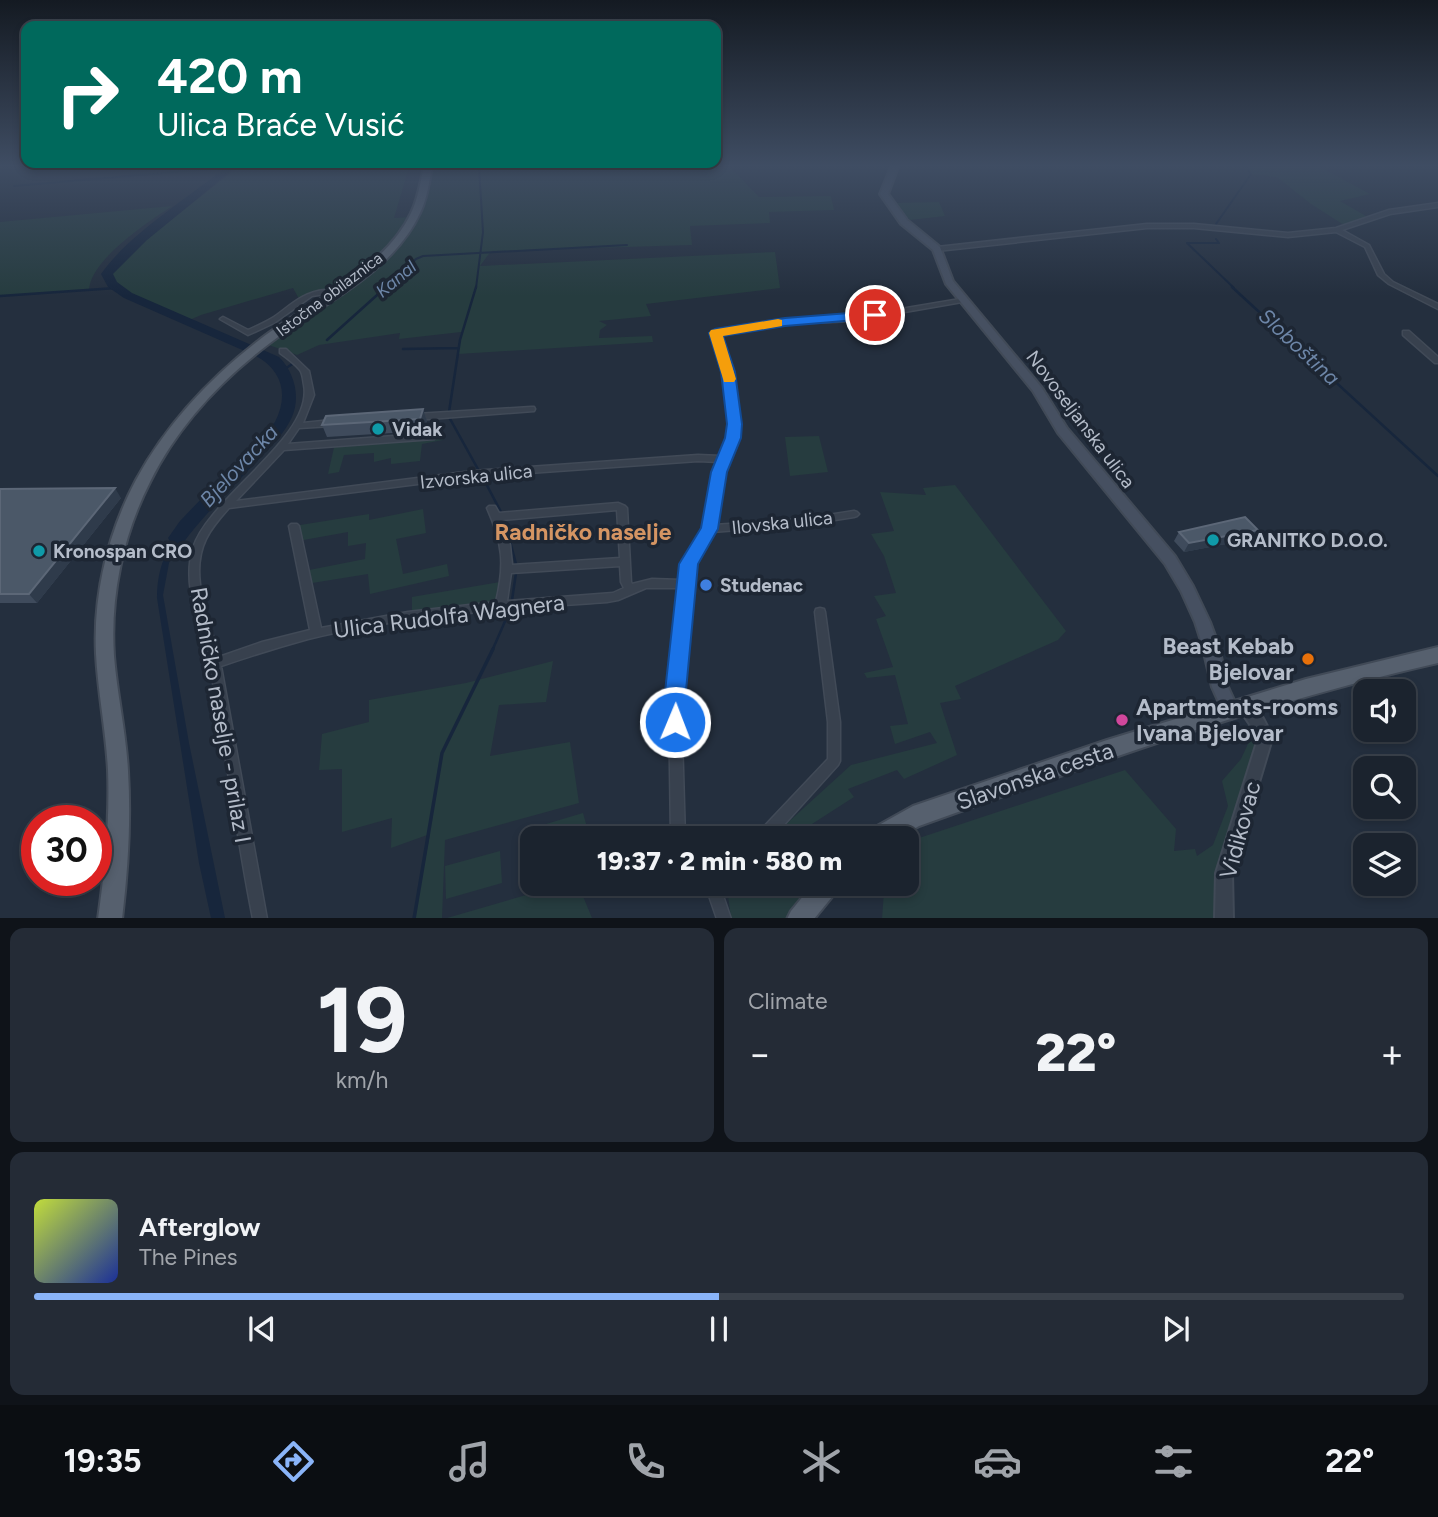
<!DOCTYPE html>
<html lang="en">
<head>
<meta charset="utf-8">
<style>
  :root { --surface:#1b232e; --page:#242b36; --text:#f1f3f6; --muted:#a0a4aa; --line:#39404a; --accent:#8ab4f8 }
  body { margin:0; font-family:Figtree,sans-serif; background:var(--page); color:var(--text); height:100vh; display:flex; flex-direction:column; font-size:26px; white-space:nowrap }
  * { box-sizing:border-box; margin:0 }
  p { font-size:23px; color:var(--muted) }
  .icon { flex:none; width:38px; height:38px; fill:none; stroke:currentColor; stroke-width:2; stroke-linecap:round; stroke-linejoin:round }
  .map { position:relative; height:918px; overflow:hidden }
  .sheet { display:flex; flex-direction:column; gap:10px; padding:10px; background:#0f1319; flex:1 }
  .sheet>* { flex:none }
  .top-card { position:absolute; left:21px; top:21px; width:700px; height:147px; border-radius:14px; box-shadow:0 4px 10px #0003,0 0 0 2px var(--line); background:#00695c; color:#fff; overflow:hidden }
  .controls { position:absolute; left:1353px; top:679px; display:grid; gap:14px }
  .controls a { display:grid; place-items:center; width:63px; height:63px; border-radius:14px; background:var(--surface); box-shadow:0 4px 10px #0003,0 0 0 2px var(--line); font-size:35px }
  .speed { position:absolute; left:21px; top:805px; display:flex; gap:14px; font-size:35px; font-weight:700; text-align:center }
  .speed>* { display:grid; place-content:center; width:91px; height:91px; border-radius:50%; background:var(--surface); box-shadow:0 4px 10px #0003,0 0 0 2px var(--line); line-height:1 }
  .speed .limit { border:10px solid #d22; background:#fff; color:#111 }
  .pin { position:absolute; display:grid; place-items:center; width:60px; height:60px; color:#fff; margin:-30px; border:4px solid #fff; border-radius:50%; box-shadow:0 2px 7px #0007 }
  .me { position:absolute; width:77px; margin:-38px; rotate:1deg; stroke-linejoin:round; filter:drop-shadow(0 0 5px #0008) }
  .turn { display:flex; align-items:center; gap:24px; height:147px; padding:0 21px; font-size:32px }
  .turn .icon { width:91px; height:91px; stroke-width:2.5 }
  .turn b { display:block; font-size:49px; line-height:60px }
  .big { font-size:52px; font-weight:800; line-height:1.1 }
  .sheet .tile { flex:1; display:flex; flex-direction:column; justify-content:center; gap:10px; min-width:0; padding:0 24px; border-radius:14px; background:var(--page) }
  .sheet .dial { align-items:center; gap:0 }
  .dial b { font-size:91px; line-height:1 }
  .song { display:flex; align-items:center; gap:21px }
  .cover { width:84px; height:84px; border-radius:10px; background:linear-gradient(135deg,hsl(70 70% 55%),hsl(230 70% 35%)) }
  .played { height:7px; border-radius:4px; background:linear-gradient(90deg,var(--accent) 50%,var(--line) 50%) }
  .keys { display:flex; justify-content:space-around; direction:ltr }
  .heat { display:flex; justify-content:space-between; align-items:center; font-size:38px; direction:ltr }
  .sheet .tiles { flex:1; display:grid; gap:10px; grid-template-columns:1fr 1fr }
  .tile:last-child { grid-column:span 2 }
  .trip { position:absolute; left:520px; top:826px; width:399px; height:70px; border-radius:14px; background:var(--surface); box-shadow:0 4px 10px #0003,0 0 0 2px var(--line); font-weight:800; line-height:70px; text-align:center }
  .dock { display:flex; height:112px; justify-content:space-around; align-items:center; background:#0b0e12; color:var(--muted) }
  .dock .icon { width:49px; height:49px }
  .dock .current { color:var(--accent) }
  .dock b { font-size:32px; color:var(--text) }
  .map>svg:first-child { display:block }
  .green { fill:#263c3f }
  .water { fill:#17263c }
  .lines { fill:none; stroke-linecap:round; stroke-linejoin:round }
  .stream-far2 { stroke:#17263c; stroke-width:2 }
  .stream-far1 { stroke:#17263c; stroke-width:2.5 }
  .stream { stroke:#17263c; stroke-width:3.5 }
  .river { fill:#17263c; fill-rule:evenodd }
  .minor-casing { stroke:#414a57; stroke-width:3 }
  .tertiary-casing { stroke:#414a57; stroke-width:4 }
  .secondary-casing { stroke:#414a57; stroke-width:4 }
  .primary-casing { stroke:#414a57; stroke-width:4 }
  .minor { fill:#38414e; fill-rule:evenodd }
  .tertiary { fill:#38414e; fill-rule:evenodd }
  .secondary { fill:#465061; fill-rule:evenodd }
  .primary { fill:#56606e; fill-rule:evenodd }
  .wall { fill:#3f4b5c }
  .shaded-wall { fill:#2f3b4b }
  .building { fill:#4b5868; stroke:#5c6777; stroke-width:2 }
  .route { fill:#1a73e8; stroke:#114b97; stroke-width:2 }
  .slow { fill:#f59e0b }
  .culture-dot { fill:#0f9aa8; stroke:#1d2633; stroke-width:2.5 }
  .shop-dot { fill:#3f7fe0; stroke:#1d2633; stroke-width:2.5 }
  .food-dot { fill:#e8710a; stroke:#1d2633; stroke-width:2.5 }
  .hotel-dot { fill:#d1479c; stroke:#1d2633; stroke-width:2.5 }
  .labels { text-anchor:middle; stroke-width:7; stroke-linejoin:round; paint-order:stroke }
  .far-street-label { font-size:16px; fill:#b4bcc9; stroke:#1d2633 }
  .far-water-label { font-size:18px; font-style:italic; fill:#6d86a8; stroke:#1d2633 }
  .street-label { font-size:19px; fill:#b4bcc9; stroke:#1d2633 }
  .poi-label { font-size:19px; font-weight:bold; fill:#b4bcc9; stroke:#1d2633; text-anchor:start }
  .water-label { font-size:21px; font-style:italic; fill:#6d86a8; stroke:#1d2633 }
  .quarter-label { font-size:23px; font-weight:bold; fill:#d59563; stroke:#1d2633 }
  .near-street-label { font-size:23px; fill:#b4bcc9; stroke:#1d2633 }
  .near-poi-label { font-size:23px; font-weight:bold; fill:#b4bcc9; stroke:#1d2633; text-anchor:end }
</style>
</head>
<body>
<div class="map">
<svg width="1438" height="919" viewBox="0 0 1438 919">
  <rect width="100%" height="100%" fill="#242f3e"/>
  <path class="green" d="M238,167H409L394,218L412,217L428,167H730L759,197L831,196L834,210L769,212L770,223L690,226L692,245L491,251L480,266L775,252L780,288L646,304L651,316L599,321L607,325L600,330L599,338L652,336L653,342L458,354L461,332L399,339L400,333L319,345L297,355L263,343L334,291L309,293L299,299L293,288L201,315L185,322C164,313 116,297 106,277L112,267Z
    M1247,167H1320L1370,194L1340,201L1371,219L1347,227L1311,204L1277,177L1252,174Z
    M939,202L945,216L910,220L893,203Z
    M172,206C147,223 91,259 89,290L0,296V222Z
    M446,436L443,440L422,444L420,461L391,464V458L374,462V453L344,455L339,472L328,474L335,443Z
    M819,436L828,472L790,476L785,437Z
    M955,485L1066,631L1058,640L955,686L961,699L940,703L957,755L904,779L897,770L848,789L854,797L812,824L797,838H771L851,765L937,743L930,732L895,744L890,726L908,724L895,675L867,678L864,673L893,667L876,619L886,616L874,596L896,593L884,556L871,534L894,531L880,492L926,495L923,488Z
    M423,509L426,533L396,539L403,574L447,564L449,576L370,594L368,574L306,584L304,571L365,559L366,543L348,546V532L298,541L294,526L369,514V520Z
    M506,581L501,605L412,616V597Z
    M553,661L546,702L499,705L490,756L570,742L579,803L445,840L442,918H414L430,834L391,848L392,818L342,832V769L319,770L322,734L369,722V700L466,683Z
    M1263,731L1224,873V918L882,919L884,891L892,884H906L907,842L1125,770L1176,829L1174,851L1195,849L1197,856L1213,845L1228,806L1222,781L1241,759L1253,733Z
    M583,813L590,838H537L536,827Z
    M500,851L502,883L446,899L445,866Z
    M564,884H578L592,918H447Z
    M730,884H810L785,919L731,918L727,888Z"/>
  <path class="water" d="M188,523L169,563L163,595L189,743L225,918H211L199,863L157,598C157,568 167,544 188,523Z"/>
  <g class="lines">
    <path class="stream-far2" d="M14,186L232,167
      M1216,224L1251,174L1246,167
      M1187,243L1234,288
      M1187,243H1219L1216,239
      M112,288H116
      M384,288L416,259L423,256L627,245
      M476,288L483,232L479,167"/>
    <path class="stream-far1" d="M1232,287L1438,476
      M0,296L116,288
      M327,340L386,287
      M403,349L458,348
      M283,370L294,363
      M449,412L460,340L476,287
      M449,417L479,471
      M482,476L501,512
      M504,518L516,564
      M512,600L516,573
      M492,651L510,610"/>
    <path class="stream" d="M414,919L442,753L493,649"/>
    <path class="river" d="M226,167H236L147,240L113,274L117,282L132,293L279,357C294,372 301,396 292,417C285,433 271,446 259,459C233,487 206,512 183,543H171L168,538L180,521L275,422C289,395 282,370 256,356L124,298L108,287L101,274C129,234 188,198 226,167Z"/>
    <defs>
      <path id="minor" d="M1438,203V207L1390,214L1342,230L1369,245L1384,274L1393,282L1438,304V309L1389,284L1378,275L1365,247L1336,232L1288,237L1194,228H1147L937,251L934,249L937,247L1147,224H1194L1288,233L1336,228L1389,210Z
        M325,290L333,291L336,293L333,295L325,294L312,296L274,323L248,335L220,319L223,317L225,318L248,330C257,326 266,322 274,317C291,305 303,292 325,290Z
        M966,298L968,299V301L853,321L785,324L719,334L732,372L738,424L737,438L723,472L714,525L803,519L854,511L857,512L859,514L857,516L854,517L803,525L712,532L699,552L690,584L681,701L685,838H671L669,701L679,588H646L618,600L607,602C507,609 406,615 308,639C279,647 250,656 221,666L267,919H253C238,844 228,768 215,693C212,678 209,662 205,646C196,614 183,581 193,548C209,497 314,437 304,385C303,381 303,374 300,370C295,364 287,358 280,353V349H286L309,371L314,395L303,423L332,420L336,423L332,426L299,428L288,444L434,433L438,436L434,439L284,450L236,501L473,471L698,455L721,456L729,438L730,424L724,372L711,333L712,331L785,320L853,317ZM698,461L719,462L715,472L704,528L689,551L681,580L652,579L632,584L631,582L627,508L625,506L618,503L499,513L495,506H489L487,508C503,544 505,564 496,602L408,612L321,628L299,526L297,524H291L289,526L310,630L262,642L219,657C210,620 188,576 206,539C212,527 221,517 229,508L473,477ZM617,510L620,558L512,565L510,545L502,520ZM620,566L621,582L624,588L613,593L507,601L511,573Z
        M1403,331H1409L1438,357V363H1435L1403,335Z
        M531,407H534L535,409L534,411L416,420L412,417L416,414Z
        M820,608L824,609L825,612L840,722V761L838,765L772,838H756L758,833L828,759V722L815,612L816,609Z
        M705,884H719L731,919H717Z"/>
      <path id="tertiary" d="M1245,701C1259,707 1270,727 1271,742L1232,873L1233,919H1215L1216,873L1257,742L1256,733L1238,707L1240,702Z"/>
      <path id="secondary" d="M891,167H898L888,194L907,220L940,247L953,281L1042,388L1067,428L1175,556L1193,586L1210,622L1218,644L1228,687L1239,711L1237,716L1231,719L1225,716L1212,687L1202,644L1195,622L1181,591L1165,564L1058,433L1033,391L946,284L933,250L901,224L880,194Z"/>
      <path id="primary" d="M424,167H432C429,183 427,199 420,213C392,274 320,305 270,343C221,380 177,427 150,482C123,535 110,596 114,656C117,694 126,732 128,771C131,820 128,870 122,919H98C105,869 110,820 108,770C106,731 98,693 96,654C93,594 108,533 136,480C166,425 209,379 258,341C306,303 384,271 411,213C418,199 420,183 424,167Z
        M1438,647V663C1260,703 1090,765 919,826L898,838H867L870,830L913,806L1107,740L1306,679Z
        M813,884H839L836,892L814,919H787L791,911Z"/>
    </defs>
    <use href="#minor" class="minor-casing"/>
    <use href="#tertiary" class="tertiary-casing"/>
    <use href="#secondary" class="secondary-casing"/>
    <use href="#primary" class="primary-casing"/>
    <use href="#minor" class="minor"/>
    <use href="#tertiary" class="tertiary"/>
    <use href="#secondary" class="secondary"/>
    <use href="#primary" class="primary"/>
  </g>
  <path class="wall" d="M423,409L427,421L424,431L327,437L322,425Z
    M0,489L121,498L37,603H0Z
    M1179,532L1252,539L1184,552L1174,541Z"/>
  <path class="shaded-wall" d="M423,409L427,421L424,431L420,419Z
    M115,488L121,498L37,603L29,594Z
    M1258,530L1252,539L1184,552L1189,543Z"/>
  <path class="building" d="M423,409L420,419L322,425L326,416Z
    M115,488L29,594H0V489Z
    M1245,517L1258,530L1189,543L1179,532Z"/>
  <linearGradient id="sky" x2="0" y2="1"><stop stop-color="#141a22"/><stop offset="0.56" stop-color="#3f4d63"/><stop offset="1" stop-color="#3f4d63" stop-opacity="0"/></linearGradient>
  <rect width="1438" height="296" fill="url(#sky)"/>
  <path class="route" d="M875,311L880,312V318L785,326L723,336L735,372L742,424L741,438L727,472L718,529L698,564L685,701L686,722L683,729L675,732L667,729L664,722V701L679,564L701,528L711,472L725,438L727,424L721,372L709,333L715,329L785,318Z"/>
  <path class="slow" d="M778,319L782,320V326L723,336L736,379L734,382H724L709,333L711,330Z"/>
  <g class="culture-dot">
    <circle cx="378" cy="429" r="7"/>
    <circle cx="1213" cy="540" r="7"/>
    <circle cx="39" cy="551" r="7"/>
  </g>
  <circle class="shop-dot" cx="706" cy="585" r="7"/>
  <circle class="food-dot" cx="1308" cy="659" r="7"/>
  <circle class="hotel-dot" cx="1122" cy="720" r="7"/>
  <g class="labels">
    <g class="far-street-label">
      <text transform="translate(329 294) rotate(-37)" y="6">Istočna obilaznica</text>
    </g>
    <g class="far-water-label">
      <text transform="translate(396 279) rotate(-40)" y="6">Kanal</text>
    </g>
    <g class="street-label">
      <text transform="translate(1081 419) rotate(53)" y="7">Novoseljanska ulica</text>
      <text transform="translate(476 476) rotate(-6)" y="7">Izvorska ulica</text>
      <text transform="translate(782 522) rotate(-6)" y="7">Ilovska ulica</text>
    </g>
    <g class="poi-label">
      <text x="392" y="436">Vidak</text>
      <text x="1227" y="547">GRANITKO D.O.O.</text>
      <text x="53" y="558">Kronospan CRO</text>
      <text x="720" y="592">Studenac</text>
    </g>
    <g class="water-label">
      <text transform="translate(1299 347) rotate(43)" y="7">Sloboština</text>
      <text transform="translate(239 466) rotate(-47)" y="7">Bjelovacka</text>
    </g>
    <g class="quarter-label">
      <text x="583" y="540">Radničko naselje</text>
    </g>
    <g class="near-street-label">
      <text transform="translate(449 616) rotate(-7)" y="8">Ulica Rudolfa Wagnera</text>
      <text transform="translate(221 715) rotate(80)" y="8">Radničko naselje - prilaz I</text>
      <text transform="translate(1035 776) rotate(-19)" y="8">Slavonska cesta</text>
      <text transform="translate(1240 830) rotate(-75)" y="8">Vidikovac</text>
    </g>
    <g class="near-poi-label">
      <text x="1294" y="654">Beast Kebab<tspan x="1294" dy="26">Bjelovar</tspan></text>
      <text x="1136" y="715" text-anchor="start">Apartments-rooms<tspan x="1136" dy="26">Ivana Bjelovar</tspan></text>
    </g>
  </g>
</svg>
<div class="controls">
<a><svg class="icon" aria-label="sound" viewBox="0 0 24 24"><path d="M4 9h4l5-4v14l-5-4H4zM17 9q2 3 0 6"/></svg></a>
<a><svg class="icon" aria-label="search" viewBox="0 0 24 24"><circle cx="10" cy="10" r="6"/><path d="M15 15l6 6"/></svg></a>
<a><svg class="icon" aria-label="layers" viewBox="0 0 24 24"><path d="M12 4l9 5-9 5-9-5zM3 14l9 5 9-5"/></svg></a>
</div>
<div class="speed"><div class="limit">30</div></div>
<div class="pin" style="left:875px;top:315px;background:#d93025"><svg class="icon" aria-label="arrive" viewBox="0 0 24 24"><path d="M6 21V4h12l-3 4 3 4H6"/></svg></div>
<svg class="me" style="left:675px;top:722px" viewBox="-20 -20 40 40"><circle r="17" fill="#1a73e8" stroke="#fff" stroke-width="3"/><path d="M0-11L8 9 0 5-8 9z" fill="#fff"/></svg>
<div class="trip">19:37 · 2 min · 580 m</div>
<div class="top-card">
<div class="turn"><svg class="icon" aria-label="right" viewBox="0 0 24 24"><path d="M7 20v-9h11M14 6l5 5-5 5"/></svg><div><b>420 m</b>Ulica Braće Vusić</div></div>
</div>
</div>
<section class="sheet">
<div class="tiles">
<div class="tile dial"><b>19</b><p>km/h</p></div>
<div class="tile"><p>Climate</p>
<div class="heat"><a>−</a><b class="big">22°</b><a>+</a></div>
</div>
<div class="tile">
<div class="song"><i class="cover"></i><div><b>Afterglow</b><p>The Pines</p></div></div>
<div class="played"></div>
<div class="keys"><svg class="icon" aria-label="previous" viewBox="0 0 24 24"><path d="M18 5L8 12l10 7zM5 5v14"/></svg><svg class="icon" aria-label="pause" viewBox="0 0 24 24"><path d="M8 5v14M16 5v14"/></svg><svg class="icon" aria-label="next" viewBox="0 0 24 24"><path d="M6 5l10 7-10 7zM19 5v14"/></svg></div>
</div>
</div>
</section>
<nav class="dock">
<b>19:35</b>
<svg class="icon current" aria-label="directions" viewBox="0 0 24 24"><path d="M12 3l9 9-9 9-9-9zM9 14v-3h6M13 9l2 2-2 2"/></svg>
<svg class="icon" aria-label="music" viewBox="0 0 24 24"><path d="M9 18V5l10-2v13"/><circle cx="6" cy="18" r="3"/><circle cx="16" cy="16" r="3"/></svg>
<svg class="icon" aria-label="phone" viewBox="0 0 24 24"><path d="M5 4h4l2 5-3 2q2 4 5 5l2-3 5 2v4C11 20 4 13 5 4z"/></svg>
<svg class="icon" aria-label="climate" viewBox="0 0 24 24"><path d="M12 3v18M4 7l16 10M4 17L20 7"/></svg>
<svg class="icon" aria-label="car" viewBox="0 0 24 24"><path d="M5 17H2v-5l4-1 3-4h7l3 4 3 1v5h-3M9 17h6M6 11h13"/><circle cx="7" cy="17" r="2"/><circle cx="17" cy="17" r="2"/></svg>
<svg class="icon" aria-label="filters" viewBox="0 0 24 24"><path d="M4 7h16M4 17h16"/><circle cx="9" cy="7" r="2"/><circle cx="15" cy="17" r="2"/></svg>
<b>22°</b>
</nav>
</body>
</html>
